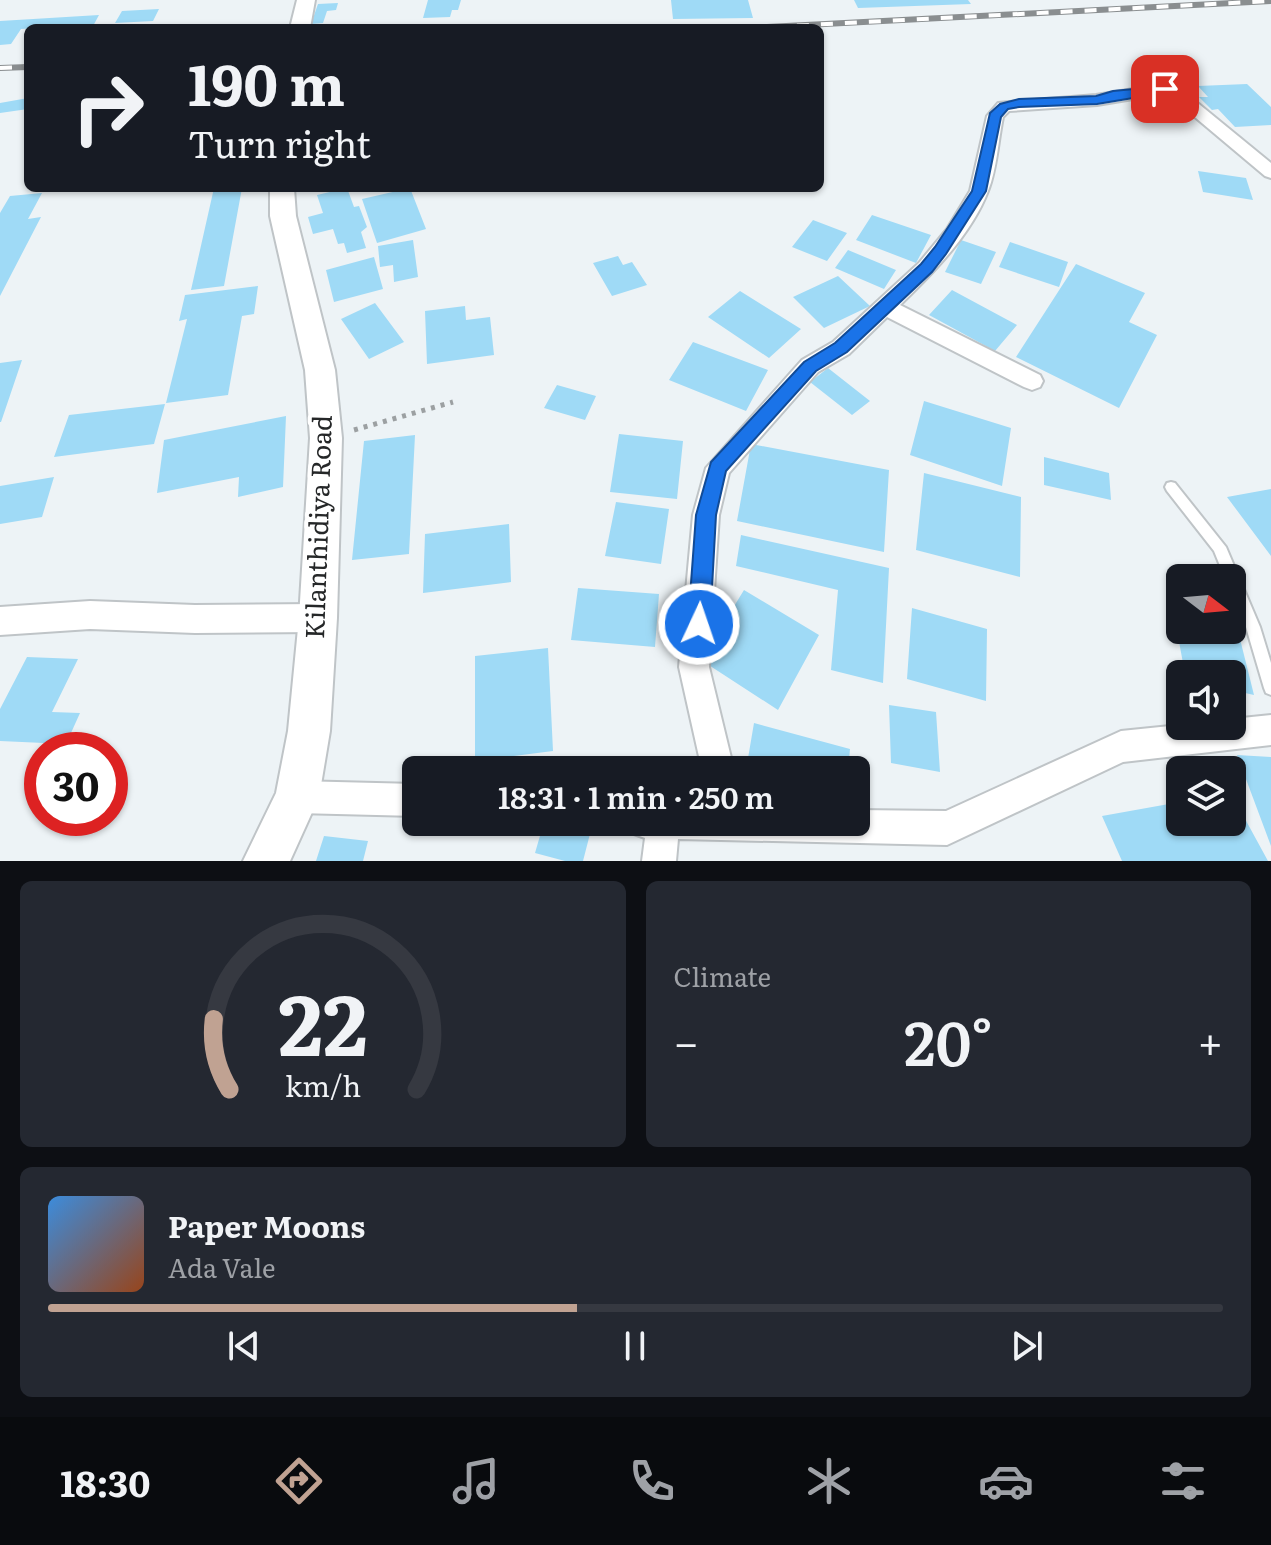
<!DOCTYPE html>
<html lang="en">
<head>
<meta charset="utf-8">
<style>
  :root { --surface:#171b24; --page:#242831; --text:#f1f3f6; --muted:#9ea1a6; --line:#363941; --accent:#c0a292 }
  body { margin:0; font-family:Literata,serif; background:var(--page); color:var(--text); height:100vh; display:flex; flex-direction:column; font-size:30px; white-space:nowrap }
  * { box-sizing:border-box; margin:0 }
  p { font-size:26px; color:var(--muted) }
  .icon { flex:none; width:44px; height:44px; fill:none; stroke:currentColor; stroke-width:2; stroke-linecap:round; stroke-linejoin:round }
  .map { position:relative; height:861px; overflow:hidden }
  .details { display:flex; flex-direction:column; gap:20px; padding:20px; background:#0d0f14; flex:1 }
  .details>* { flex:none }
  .hud { position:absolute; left:24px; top:24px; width:800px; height:168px; border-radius:12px; box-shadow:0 2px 6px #0004; background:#171b24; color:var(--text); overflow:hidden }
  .needle { width:52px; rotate:106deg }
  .tools { position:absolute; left:1166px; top:564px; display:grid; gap:16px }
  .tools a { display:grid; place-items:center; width:80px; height:80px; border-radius:12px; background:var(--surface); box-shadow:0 2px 6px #0004; font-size:40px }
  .speed { position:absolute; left:24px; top:732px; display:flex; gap:16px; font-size:40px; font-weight:700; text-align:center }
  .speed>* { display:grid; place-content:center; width:104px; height:104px; border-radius:50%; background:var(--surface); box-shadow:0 2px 6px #0004; line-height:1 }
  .speed .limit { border:12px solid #d22; background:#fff; color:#111 }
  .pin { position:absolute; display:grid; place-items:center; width:68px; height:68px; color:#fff; margin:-34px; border-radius:16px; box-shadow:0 4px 12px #0006 }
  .me { position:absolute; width:88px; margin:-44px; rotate:3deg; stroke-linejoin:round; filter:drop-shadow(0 0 6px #0008) }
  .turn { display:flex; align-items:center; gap:28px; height:168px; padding:0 32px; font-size:36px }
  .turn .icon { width:104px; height:104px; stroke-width:2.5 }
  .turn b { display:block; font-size:56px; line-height:68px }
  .big { font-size:60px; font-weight:600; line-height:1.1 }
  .details .card { flex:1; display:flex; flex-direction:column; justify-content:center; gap:12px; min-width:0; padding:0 28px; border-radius:12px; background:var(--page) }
  .details .dial { align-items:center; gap:0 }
  .dial svg { height:208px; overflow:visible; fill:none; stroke:var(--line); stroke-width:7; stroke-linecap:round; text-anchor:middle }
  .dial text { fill:var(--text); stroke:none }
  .song { display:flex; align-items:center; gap:24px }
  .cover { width:96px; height:96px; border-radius:12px; background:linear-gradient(135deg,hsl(210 70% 55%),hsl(20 70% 35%)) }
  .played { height:8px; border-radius:4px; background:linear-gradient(90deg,var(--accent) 45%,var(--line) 45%) }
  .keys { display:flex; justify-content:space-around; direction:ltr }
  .heat { display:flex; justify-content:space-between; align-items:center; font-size:44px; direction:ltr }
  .details .tiles { flex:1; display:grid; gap:20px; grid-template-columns:1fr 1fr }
  .card:last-child { grid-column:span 2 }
  .trip { position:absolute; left:402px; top:756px; width:468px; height:80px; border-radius:12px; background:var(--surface); box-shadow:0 2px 6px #0004; font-weight:600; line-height:80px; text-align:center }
  .menu { display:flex; height:128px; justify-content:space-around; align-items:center; background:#090b0e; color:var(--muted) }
  .menu .icon { width:56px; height:56px }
  .menu .active { color:var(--accent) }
  .menu b { font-size:36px; color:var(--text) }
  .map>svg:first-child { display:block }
  .building { fill:#9fdaf6 }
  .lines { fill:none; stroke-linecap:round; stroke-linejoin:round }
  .service-casing { stroke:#bfc4c7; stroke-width:4 }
  .minor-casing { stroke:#bfc4c7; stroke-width:4 }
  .tertiary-casing { stroke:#bfc4c7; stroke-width:4 }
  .path { stroke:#9ca0a2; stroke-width:5; stroke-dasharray:4 6; stroke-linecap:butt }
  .service { fill:#fff; fill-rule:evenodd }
  .minor { fill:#fff; fill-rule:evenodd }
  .tertiary { fill:#fff; fill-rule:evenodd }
  .rail-casing { stroke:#8a8e90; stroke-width:6 }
  .rail { stroke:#fff; stroke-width:4; stroke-dasharray:12; stroke-linecap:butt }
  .route { fill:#1a73e8; stroke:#114b97; stroke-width:2 }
  .labels { text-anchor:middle; stroke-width:8; stroke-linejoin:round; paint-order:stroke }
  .street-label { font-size:26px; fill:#252728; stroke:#fff }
</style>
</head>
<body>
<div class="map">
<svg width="1271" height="861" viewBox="0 0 1271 861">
  <rect width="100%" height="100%" fill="#edf3f6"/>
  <path class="building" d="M428,0H461L458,10H452L450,17L423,18Z
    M671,0H748L753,18L673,19Z
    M854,0H968L971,4L858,8Z
    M338,3L336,10L327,11L323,23L311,24L318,4Z
    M159,9L153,21L115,23L122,11Z
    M99,15L92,28H69L70,26L21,29L11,44L0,45V21Z
    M1247,84L1271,107V125L1235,127L1218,109L1212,110L1199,97H1208L1198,86Z
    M28,98V109L0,113V103Z
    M1198,171L1246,178L1253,200L1203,192Z
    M214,188H242L224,286L191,290Z
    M347,188L354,207L359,206L367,227L361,232L366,248L347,253L344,243L338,244L333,229L313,234L308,217L323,213L317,195Z
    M410,188L426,229L377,243L362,199Z
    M42,193L28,219L41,217L0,296V213L10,196Z
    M872,215L931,235L916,263L856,240Z
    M813,220L847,233L827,261L792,247Z
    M413,240L418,277L394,282L393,265L380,267L378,246Z
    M961,240L996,252L981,284L945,272Z
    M1010,242L1068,262L1059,287L999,267Z
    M848,250L896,270L884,289L835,268Z
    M618,256L623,265L632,262L647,285L612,296L593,263Z
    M374,257L383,289L334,302L326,270Z
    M1076,264L1145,293L1129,322L1157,335L1119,408L1016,357Z
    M838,276L870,306L824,328L793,297Z
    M258,286L254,314L242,316L228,395L166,403L187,319L179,321L185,295Z
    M952,290L1017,325L995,351L929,315Z
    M740,291L801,329L769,358L708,317Z
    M375,303L404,342L369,359L341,319Z
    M465,306L466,320L490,317L494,355L427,364L425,311Z
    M693,342L768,370L746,411L669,380Z
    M22,360L1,422H0V363Z
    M828,368L870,401L852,415L810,382Z
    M557,385L596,396L585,420L544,408Z
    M924,401L1011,428L1002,486L910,455Z
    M165,404L154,444L54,457L69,415Z
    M286,416L283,487L238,497L239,477L157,493L164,440Z
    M619,434L683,441L677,499L610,492Z
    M415,435L409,554L352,560L364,441Z
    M751,444L889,470L884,552L737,521Z
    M1044,457L1109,473L1111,500L1044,485Z
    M924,473L1021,497L1020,577L916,550Z
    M54,477L42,517L0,524V486Z
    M1271,489V556L1227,497Z
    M616,502L669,509L661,564L605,556Z
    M509,524L511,582L423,593L425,534Z
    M741,535L889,568L883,683L831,670L838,590L736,566Z
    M578,588L659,594L655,647L571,640Z
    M744,590L819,635L778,710L701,660Z
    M912,608L987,629L986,701L907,679Z
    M1173,609L1180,611V630H1232V622L1236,623L1254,695L1232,690V674H1185Z
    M548,648L553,751L475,761V656Z
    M27,657L78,659L52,712L80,713L66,744L0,741V709Z
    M889,705L936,712L940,772L891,763Z
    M754,723L850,749L848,770H746Z
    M1237,755L1271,757V846Z
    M1232,795L1268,861H1122L1102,816L1180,802V822H1232Z
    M544,822H560L591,830L583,861H565L535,853Z
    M324,836L368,841L363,861H316Z"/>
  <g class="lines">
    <defs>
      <path id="service" d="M1171,482L1175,483L1226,547L1260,627L1271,663V695L1266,693L1264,688L1246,627L1232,594V578H1225L1214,551L1167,491L1165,487L1167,483Z"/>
      <path id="minor" d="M1165,84L1183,91L1271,163V178L1265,176L1171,97L1163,94L1097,105L1009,111L1003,117C998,141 997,169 988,191C971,235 933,273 900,305L1040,375L1043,381L1040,387L1032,390L1024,387L887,317L849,354L818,372L729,473L719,515L709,667L734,770H702L679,667L693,515L706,468L802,360L833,342L919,263L947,229L970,191L987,116L998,103L1096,95Z
        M90,601L195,605L318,604L328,608L332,618L328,628L318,632L195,633L90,629L0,635V607Z
        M1271,715V745L1123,762L947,845L678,839L676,861H642L645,838L634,834L629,822H856V810L946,811L1121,731L1180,725L1232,726V719Z
        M297,781L416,784V816L297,813L286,808L281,797L286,786Z"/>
      <path id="tertiary" d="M297,0H315L310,28H290Z
        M270,188H294L296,216L335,370L342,438L337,618L330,731L319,797L290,861H243L276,793L288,731L299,618L310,438L305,370L270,216Z"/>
    </defs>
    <use href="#service" class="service-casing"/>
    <use href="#minor" class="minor-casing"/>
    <use href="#tertiary" class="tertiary-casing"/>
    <path class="path" d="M354,430L453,402"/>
    <use href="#service" class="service"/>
    <use href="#minor" class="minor"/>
    <use href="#tertiary" class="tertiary"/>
    <defs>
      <path id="rail" d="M749,28L1271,1
        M0,68L28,67"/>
    </defs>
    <use href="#rail" class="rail-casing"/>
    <use href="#rail" class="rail"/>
  </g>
  <path class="route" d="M1165,86L1171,89L1169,92L1097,104L1019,107L1008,109L1001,117L986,191L946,254L932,272L847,352L816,371L726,471L716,515L710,624L706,631L699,634L691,631L688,624L696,515L711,462L804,362L835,343L921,264L935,247L972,191L990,113L1000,104L1019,99L1096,96L1113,91Z"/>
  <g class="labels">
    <g class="street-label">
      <text transform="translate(319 527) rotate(-88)" y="9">Kilanthidiya Road</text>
    </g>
  </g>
</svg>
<div class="tools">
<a><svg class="needle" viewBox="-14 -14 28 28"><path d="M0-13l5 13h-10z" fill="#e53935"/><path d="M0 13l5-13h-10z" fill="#9ea1a6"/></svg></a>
<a><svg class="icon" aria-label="sound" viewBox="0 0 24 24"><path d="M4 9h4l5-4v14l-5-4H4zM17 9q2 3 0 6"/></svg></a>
<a><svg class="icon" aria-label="layers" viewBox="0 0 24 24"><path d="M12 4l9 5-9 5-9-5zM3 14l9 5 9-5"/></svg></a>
</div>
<div class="speed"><div class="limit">30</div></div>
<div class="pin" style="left:1165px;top:89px;background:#d93025"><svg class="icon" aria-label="arrive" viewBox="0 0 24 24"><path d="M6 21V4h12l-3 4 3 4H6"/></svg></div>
<svg class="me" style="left:699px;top:624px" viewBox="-20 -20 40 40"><circle r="17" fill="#1a73e8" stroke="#fff" stroke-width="3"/><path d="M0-11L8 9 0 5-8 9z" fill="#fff"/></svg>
<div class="trip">18:31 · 1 min · 250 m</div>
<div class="hud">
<div class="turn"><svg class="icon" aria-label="right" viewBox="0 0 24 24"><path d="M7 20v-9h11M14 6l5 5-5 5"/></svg><div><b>190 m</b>Turn right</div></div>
</div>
</div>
<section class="details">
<div class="tiles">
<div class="card dial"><svg viewBox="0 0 100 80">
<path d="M14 69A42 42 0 1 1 86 69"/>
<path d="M14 69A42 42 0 0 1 8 42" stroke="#c0a292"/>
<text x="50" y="56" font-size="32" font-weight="700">22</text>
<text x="50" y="72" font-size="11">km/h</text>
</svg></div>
<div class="card"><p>Climate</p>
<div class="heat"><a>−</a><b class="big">20°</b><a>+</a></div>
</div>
<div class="card">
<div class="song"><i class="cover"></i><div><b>Paper Moons</b><p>Ada Vale</p></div></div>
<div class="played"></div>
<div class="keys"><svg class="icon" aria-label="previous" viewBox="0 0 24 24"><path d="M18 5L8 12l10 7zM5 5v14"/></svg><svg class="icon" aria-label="pause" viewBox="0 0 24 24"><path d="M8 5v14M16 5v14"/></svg><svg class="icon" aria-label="next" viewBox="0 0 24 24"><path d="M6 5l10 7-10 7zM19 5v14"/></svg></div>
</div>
</div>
</section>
<nav class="menu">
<b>18:30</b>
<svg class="icon active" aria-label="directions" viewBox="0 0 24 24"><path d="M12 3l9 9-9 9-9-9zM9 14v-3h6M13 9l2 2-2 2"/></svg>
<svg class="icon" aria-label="music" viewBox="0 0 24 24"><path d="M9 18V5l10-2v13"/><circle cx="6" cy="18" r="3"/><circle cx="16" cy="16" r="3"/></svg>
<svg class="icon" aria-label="phone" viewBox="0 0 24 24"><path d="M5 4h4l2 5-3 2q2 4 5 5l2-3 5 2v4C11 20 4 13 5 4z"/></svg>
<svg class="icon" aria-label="climate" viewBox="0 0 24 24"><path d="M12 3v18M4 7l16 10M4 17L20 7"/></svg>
<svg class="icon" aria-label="car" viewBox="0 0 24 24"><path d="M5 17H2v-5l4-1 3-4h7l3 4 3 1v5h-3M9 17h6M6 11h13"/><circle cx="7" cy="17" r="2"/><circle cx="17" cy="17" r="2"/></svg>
<svg class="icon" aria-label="filters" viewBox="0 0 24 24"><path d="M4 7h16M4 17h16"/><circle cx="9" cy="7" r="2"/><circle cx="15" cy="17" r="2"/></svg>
</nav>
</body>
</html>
